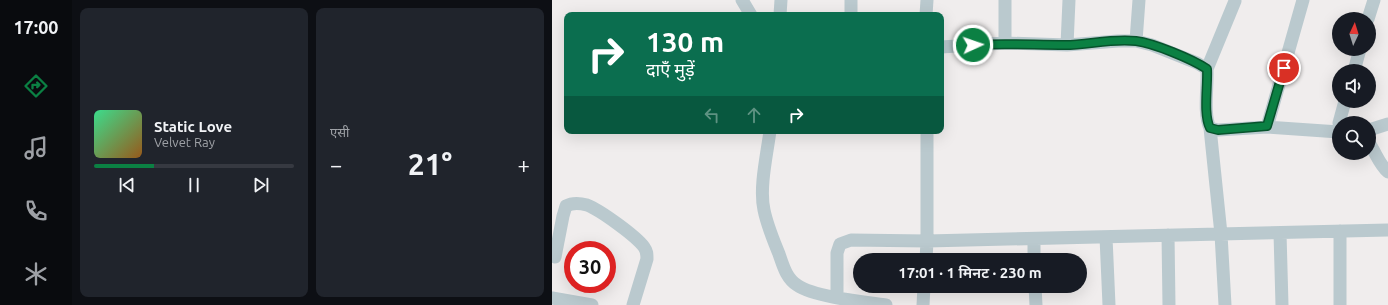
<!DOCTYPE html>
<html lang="hi">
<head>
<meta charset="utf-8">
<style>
  :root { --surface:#171b24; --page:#20242c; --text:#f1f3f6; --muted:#9ea1a6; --line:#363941; --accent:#0b8043 }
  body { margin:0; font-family:Ubuntu,"Noto Sans Devanagari",sans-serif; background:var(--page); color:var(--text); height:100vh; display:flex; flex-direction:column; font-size:15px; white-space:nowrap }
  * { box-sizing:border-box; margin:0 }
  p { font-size:13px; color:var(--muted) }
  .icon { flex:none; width:22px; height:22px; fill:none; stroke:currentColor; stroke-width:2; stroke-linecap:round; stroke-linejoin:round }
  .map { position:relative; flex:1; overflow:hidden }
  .drawer { display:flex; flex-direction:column; gap:8px; padding:8px; background:#0d0f14; width:480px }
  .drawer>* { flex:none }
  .hud { position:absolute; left:12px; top:12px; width:380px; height:122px; border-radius:8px; box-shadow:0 4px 16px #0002; background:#0b6e4f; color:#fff; overflow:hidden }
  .needle { width:26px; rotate:4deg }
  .tools { position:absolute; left:780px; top:12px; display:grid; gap:8px }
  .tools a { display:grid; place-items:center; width:44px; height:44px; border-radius:50%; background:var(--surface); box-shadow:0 4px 16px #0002; font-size:20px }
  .speed { position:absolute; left:12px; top:241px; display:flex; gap:8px; font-size:20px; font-weight:700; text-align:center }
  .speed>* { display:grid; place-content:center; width:52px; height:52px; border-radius:50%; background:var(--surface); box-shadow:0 4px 16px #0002; line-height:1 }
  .speed .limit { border:6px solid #d22; background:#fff; color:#111 }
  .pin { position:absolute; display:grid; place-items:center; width:34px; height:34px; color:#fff; margin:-17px; border:2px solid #fff; border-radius:50%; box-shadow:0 1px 4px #0007 }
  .me { position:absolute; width:44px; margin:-22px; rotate:87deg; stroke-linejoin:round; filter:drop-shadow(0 0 3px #0008) }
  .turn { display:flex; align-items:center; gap:14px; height:84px; padding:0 16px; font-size:18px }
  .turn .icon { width:52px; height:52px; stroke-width:2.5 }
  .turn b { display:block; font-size:28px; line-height:34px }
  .lanes { display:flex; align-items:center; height:38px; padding:0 16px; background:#0003; justify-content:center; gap:20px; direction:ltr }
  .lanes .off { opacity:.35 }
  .big { font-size:30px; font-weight:600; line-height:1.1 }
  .drawer .card { flex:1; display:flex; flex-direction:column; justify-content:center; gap:6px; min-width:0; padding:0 14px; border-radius:8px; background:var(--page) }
  .song { display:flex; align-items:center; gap:12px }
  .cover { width:48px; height:48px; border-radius:6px; background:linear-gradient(135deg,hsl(150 70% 55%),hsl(30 70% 35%)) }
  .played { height:4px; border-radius:2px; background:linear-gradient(90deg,var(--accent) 30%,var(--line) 30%) }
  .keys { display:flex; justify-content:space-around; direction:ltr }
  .heat { display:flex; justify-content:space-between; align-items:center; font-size:22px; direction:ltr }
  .drawer .tiles { flex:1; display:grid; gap:8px; grid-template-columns:repeat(2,1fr) }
  .trip { position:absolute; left:301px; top:253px; width:234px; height:40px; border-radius:20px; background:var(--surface); box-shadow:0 4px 16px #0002; font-weight:600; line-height:40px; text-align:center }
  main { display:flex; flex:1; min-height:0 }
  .tab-bar { display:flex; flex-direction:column; width:72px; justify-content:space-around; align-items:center; background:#090b0e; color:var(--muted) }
  .tab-bar .icon { width:28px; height:28px }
  .tab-bar .current { color:var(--accent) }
  .tab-bar b { font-size:18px; color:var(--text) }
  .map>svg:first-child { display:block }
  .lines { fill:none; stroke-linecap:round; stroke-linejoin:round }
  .minor { stroke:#bac9ce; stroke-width:13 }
  .route-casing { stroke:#07532c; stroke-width:10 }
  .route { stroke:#0b8043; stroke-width:7 }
</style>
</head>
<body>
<main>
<nav class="tab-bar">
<b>17:00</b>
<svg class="icon current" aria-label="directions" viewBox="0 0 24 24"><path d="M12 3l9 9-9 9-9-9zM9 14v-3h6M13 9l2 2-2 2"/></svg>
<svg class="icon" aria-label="music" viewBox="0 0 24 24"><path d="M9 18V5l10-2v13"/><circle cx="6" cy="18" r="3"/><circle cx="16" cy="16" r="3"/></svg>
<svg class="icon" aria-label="phone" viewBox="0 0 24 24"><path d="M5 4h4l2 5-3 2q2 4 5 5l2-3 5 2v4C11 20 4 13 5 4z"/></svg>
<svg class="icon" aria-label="climate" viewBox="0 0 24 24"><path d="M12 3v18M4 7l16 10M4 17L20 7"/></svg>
</nav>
<section class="drawer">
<div class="tiles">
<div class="card">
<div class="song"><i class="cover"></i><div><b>Static Love</b><p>Velvet Ray</p></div></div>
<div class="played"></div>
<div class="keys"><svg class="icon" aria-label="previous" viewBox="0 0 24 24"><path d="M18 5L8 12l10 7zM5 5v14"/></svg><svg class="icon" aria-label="pause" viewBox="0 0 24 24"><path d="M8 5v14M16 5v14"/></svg><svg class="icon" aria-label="next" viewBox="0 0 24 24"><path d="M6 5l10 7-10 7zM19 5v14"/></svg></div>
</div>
<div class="card"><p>एसी</p>
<div class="heat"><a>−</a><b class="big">21°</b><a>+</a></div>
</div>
</div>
</section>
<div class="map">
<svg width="836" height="305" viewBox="0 0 836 305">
  <rect width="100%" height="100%" fill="#f0eded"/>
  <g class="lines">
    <path class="minor" d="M190,0L199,15
      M228,15L229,0
      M299,15V0
      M374,15L375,0
      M816,19L822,0
      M584,41L587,0
      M453,43V0
      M515,45L517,0
      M389,47L453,43L515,45L566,41H584L600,45L645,63L655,69C656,86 651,114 658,128L666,130L715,127L787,132
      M655,69L683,1
      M802,71L808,49
      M787,123L793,101
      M715,127L751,0
      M658,128L669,234L673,305
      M817,130L836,124
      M218,131C215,154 207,188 212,210C215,225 221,239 227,254C231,265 234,278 245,285C262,297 312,302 334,305
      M817,143C824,153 827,164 836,172
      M788,231V305
      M728,233L730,305
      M616,235L617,305
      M554,237L557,305
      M482,239V260
      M3,257L11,216L14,206C21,202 28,203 35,205C48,210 84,236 92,247C95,251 95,254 95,259L81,305
      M374,260L375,241V131
      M483,286L484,305
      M285,297V253L288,244L299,240L375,241L836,230
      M0,298L40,305
      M371,305L372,286"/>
  </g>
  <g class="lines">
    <defs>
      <path id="route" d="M421,45C452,43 482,45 513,45C536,45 560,38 584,41C601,43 640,59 655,69C656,86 651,114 658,128L666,130L715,126L732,68"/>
    </defs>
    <use href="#route" class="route-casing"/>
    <use href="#route" class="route"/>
  </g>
</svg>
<div class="tools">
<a><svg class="needle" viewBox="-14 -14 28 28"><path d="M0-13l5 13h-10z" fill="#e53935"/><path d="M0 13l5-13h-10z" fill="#9ea1a6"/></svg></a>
<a><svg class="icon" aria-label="sound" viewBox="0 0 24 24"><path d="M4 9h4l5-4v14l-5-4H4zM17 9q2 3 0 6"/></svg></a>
<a><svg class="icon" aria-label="search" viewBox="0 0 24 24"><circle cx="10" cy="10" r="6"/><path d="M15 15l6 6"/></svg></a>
</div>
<div class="speed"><div class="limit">30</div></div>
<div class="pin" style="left:732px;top:68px;background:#d93025"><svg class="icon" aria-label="arrive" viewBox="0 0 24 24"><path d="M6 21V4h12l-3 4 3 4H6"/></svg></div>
<svg class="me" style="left:421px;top:45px" viewBox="-20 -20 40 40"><circle r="17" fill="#0b8043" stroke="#fff" stroke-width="3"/><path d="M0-11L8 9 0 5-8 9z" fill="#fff"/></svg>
<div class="trip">17:01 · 1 मिनट · 230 m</div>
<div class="hud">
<div class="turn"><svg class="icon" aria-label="right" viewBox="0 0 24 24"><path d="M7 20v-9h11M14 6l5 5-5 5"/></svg><div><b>130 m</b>दाएँ मुड़ें</div></div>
<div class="lanes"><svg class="icon off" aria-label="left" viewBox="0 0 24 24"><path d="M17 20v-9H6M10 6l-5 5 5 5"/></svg><svg class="icon off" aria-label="ahead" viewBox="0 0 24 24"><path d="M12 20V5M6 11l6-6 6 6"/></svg><svg class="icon" aria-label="right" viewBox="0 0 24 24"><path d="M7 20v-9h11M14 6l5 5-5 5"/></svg></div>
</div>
</div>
</main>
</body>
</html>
